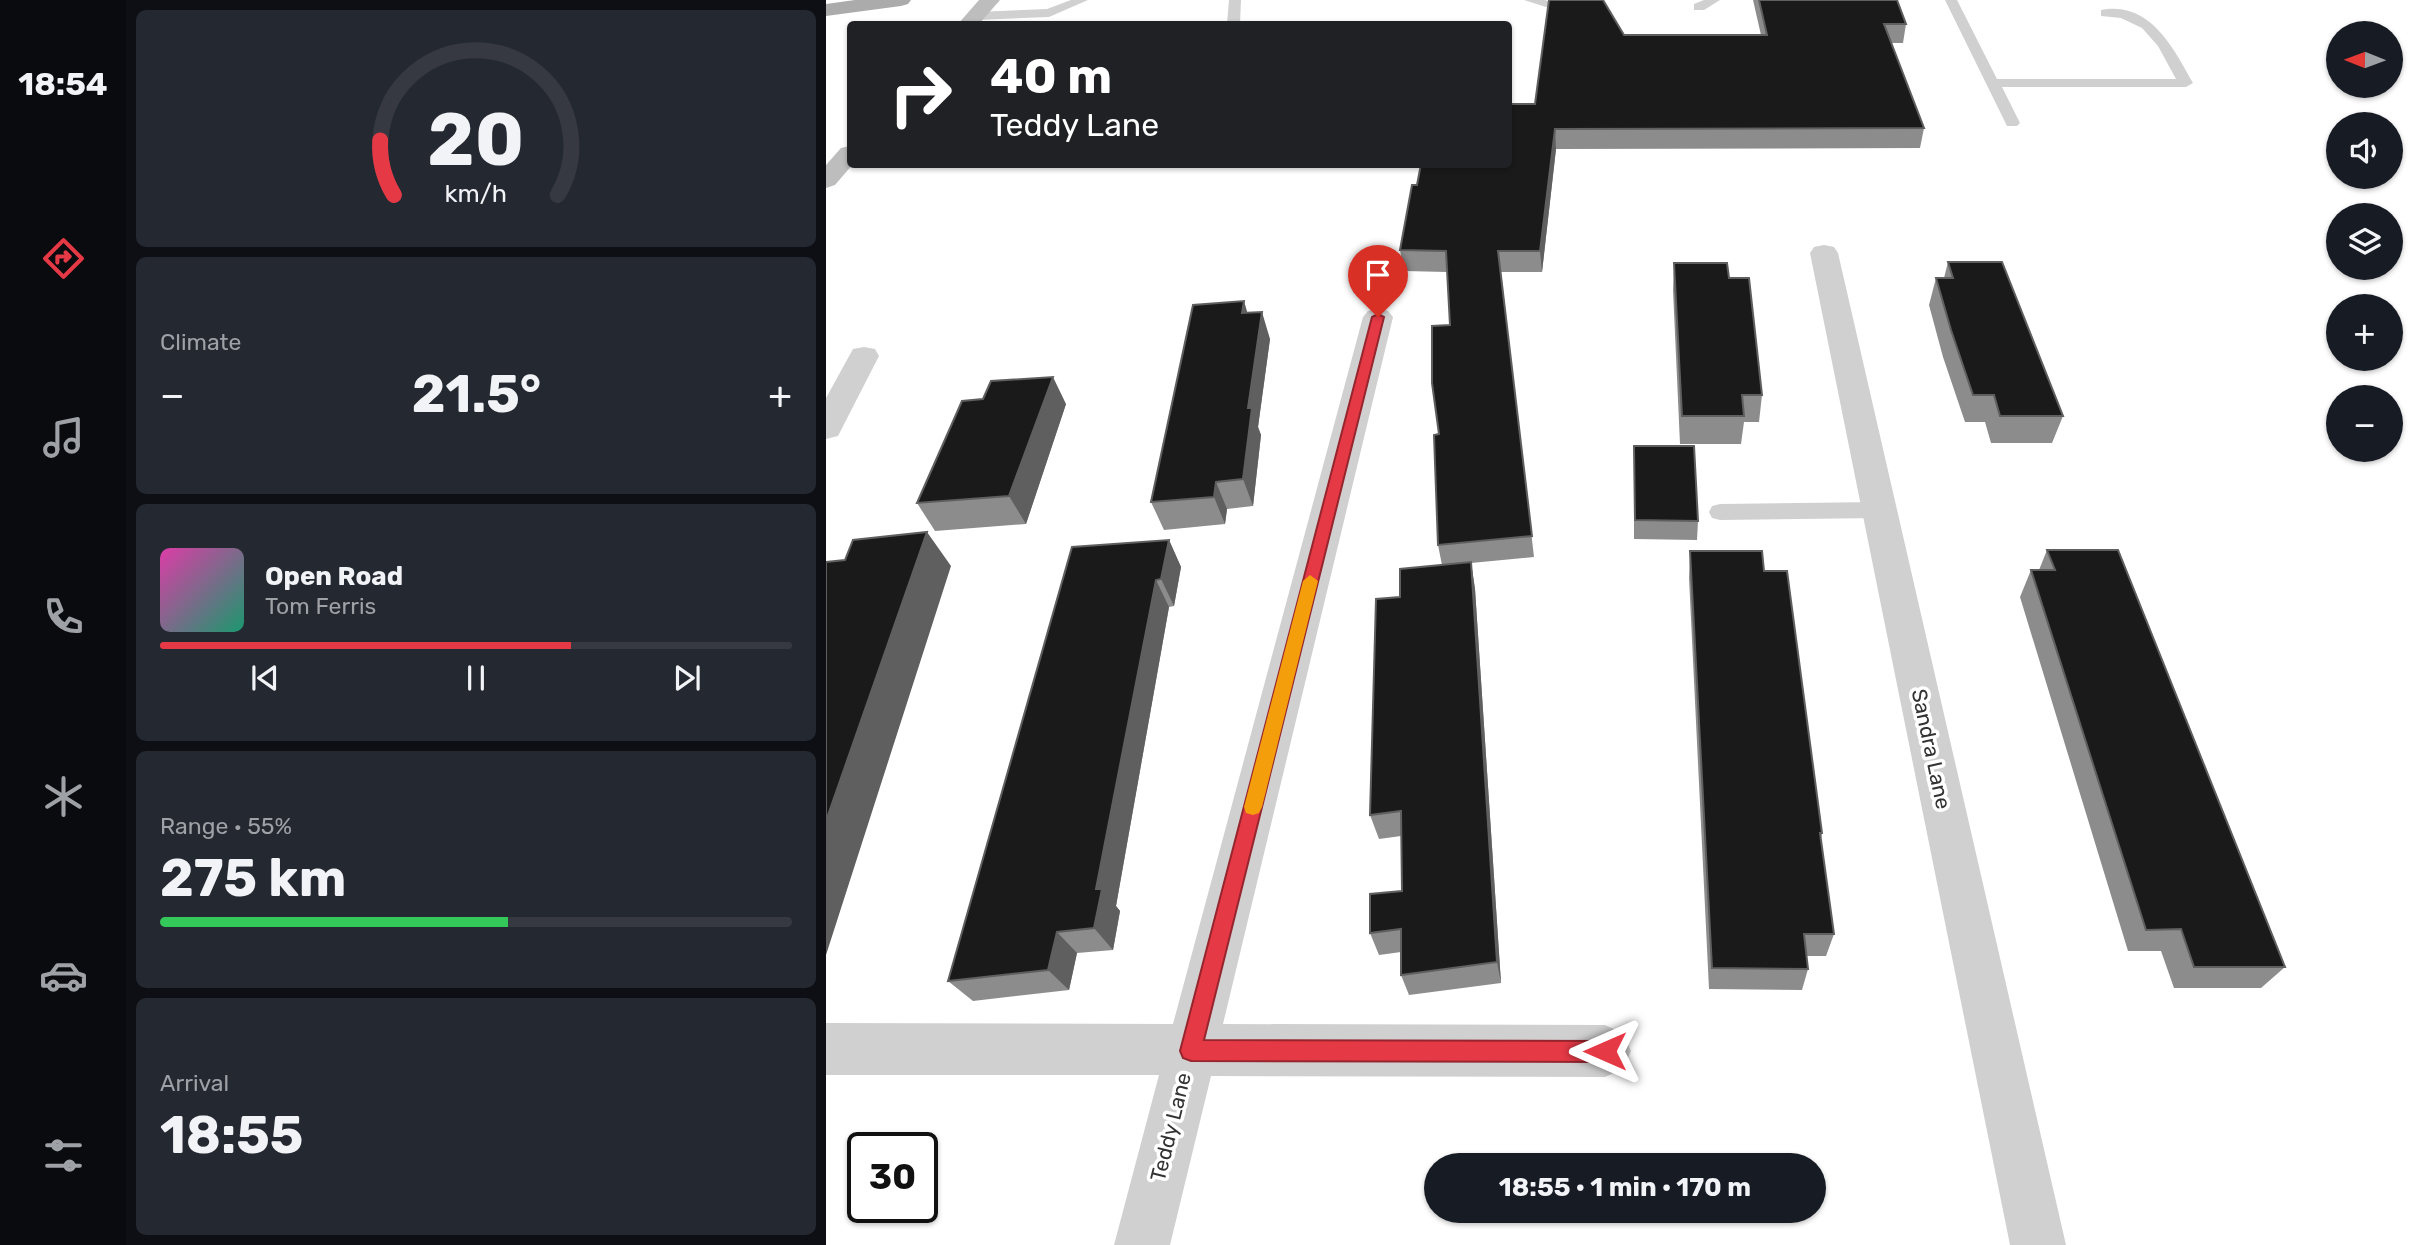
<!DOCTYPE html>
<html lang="en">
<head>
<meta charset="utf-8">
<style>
  :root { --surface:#171b24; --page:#242831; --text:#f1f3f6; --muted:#9ea1a6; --line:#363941; --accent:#e63946 }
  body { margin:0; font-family:Rubik,sans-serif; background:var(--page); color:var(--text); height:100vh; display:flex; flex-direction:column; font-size:26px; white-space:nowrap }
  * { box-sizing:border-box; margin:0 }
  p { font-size:23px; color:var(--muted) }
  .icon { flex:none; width:38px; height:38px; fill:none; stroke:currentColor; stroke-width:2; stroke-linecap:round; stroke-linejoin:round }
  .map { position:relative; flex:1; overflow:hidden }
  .sheet { display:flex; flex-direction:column; gap:10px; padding:10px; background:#0d0f14; width:700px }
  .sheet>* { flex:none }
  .hud { position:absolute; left:21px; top:21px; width:665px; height:147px; border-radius:7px; box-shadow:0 2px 5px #0004; background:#202124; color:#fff; overflow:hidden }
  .needle { width:46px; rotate:271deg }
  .controls { position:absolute; left:1500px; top:21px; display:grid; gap:14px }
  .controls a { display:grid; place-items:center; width:77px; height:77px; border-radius:50%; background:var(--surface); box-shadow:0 2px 5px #0004; font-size:35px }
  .speed { position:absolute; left:21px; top:1132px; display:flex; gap:14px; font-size:35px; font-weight:700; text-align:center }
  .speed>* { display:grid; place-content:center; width:91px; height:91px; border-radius:50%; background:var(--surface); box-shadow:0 2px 5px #0004; line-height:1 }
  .speed .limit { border:4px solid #111; border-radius:10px; background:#fff; color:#111 }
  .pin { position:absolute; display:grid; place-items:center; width:60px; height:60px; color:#fff; margin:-72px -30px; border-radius:50% 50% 50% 0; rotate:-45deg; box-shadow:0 0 7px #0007 }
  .pin .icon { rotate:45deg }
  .me { position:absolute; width:77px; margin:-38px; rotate:270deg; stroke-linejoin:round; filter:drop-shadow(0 0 5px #0008) }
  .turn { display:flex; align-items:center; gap:24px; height:147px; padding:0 28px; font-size:32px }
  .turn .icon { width:91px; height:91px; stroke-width:2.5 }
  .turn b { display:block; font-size:49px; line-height:60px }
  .big { font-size:52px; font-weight:700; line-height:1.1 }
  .sheet .widget { flex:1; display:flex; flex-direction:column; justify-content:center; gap:10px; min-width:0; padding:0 24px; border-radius:10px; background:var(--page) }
  .sheet .dial { align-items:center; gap:0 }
  .dial svg { height:182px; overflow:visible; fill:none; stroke:var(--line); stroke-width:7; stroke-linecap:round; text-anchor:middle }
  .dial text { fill:var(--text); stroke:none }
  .song { display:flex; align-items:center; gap:21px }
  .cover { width:84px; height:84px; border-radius:10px; background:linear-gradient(135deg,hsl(320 70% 55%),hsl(160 70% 35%)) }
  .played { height:7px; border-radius:4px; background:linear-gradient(90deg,var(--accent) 65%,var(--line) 65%) }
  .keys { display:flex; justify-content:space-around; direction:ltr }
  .heat { display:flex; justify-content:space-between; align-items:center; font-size:38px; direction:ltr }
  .charge { height:10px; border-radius:5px; background:linear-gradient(90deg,#34c759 55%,var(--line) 0) }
  .trip { position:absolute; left:598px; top:1153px; width:402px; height:70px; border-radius:35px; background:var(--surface); box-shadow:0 2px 5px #0004; font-weight:700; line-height:70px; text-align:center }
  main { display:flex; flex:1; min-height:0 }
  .tab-bar { display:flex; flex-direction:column; width:126px; justify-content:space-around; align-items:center; background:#090b0e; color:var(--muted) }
  .tab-bar .icon { width:49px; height:49px }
  .tab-bar .current { color:var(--accent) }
  .tab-bar b { font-size:32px; color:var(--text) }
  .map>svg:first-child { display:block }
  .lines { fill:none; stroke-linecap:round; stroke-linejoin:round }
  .service { fill:#d0d0d0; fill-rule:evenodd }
  .minor { fill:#d0d0d0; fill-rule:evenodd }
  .secondary { fill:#bdbdbd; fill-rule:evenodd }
  .primary { fill:#ababab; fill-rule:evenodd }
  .wall { fill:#8c8c8c }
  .shaded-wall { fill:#5f5f5f }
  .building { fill:#1a1a1a; stroke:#5f5f5f; stroke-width:2 }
  .route { fill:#e63946; stroke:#96252e; stroke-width:2 }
  .slow { fill:#f59e0b }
  .labels { text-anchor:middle; stroke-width:7; stroke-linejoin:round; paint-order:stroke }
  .street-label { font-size:21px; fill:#333; stroke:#fff }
</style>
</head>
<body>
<main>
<nav class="tab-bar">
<b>18:54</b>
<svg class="icon current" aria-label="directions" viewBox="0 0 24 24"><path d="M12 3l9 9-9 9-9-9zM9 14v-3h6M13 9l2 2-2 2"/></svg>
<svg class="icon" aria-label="music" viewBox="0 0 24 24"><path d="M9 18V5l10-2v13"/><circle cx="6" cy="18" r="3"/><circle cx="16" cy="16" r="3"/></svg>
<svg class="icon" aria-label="phone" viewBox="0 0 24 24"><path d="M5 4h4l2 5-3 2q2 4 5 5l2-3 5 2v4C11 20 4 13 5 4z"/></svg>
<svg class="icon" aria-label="climate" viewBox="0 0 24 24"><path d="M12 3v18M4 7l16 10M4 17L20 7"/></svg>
<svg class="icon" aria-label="car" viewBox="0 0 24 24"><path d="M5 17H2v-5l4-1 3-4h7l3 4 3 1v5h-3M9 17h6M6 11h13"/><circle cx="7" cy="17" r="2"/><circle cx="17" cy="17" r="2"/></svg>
<svg class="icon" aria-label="filters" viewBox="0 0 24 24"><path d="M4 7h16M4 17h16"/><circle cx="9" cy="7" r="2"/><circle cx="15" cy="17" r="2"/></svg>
</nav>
<section class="sheet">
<div class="widget dial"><svg viewBox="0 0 100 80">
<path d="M14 69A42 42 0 1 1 86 69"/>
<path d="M14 69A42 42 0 0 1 8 45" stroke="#e63946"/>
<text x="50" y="56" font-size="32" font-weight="700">20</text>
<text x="50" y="72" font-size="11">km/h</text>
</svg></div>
<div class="widget"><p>Climate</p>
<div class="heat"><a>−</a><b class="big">21.5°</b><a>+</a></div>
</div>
<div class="widget">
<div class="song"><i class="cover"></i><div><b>Open Road</b><p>Tom Ferris</p></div></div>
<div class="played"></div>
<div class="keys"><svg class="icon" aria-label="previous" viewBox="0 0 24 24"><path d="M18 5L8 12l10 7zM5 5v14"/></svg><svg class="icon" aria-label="pause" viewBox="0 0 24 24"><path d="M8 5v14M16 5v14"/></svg><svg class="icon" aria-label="next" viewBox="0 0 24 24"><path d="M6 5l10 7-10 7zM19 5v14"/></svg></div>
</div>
<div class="widget"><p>Range · 55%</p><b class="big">275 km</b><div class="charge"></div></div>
<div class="widget"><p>Arrival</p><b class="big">18:55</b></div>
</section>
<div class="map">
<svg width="1598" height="1245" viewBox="0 0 1598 1245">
  <rect width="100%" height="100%" fill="#fff"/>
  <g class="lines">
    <path class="service" d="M245,0H262L223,17L150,20L143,16L150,12L221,9Z
      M403,0H415L414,24H401Z
      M698,0H719L751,11L745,15Z
      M878,0H894L878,10H868V4Z
      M1119,0H1131L1171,79H1350L1332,46L1316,28L1295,18L1275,16V10C1324,0 1348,49 1367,83L1360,87H1176L1194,123L1191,126H1181Z
      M1054,502L1062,504L1065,510L1062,516L1054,518L894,520L886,518L883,512L886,506L894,504Z"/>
    <path class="minor" d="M998,245L1008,247L1012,253L1240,1245H1184L984,253L988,247Z
      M552,308L562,311L567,317L397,1024L779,1025L797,1033L805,1051L797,1069L779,1077L385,1076L344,1245H288L333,1075H0V1023L347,1024L537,317L542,311Z
      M38,347L49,349L53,356L12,436L0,439V398L27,349Z"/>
    <path class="secondary" d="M153,0H174L153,24H132Z
      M24,146V164H27L9,185L0,188V165L15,148Z"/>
    <path class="primary" d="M29,0H85L82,4L75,6L0,16V4Z"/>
  </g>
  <path class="wall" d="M927,0H1071L1080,24L1077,43H1065L1098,128L1094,148L730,149L716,272H675L708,557L645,563L649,589L675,983L583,995L575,975V952L553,955L544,933L576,891L575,836L553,839L544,815L574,597L616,565L612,545L613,434L624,325L621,272L578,271L574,250L591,185L709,104L798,35H935Z
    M1122,262L1237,416L1226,443H1165L1159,422H1139L1117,357L1103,305L1110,278H1118Z
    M848,263L903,278L936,395L933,422H918L915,444H854L847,290Z
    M418,301L421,313L444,339L432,427L435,435L427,506L401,509L399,524L338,530L325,502Z
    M157,399L240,404L200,524L109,531L91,503Z
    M808,446L872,521L871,540L808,539Z
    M343,540L355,567L348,606L343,607L290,906L294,911L287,950L251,953L243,990L147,1001L122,981Z
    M1221,550L1459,967L1435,988H1348L1335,951H1302L1194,597L1205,570H1213Z
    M864,551L938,571L996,833L995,839L1008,934L1000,956H981L982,969L976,990L883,989L863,578Z"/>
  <path class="shaded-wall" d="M729,129L730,149L716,272L714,251Z
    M418,301L426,329L416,313Z
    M436,312L444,339L432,427L435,435L427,506L417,479L422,408Z
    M227,377L240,404L200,524L183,496Z
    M390,482L401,509L399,524L388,497Z
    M101,532L125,566L0,955V821Z
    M343,540L355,567L348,606L335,579Z
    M645,562L649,589L675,983L671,962Z
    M330,580L343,607L290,906L294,911L287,950L268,928L270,889Z
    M231,932L251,953L243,990L222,970Z"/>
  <path class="building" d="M723,0H777L798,35H941L933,0H1071L1080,24H1058L1098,128L729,129L714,251H672L706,536L612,545L608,435L613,434L606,383V326L624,325L620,251L574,250L586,185H591L595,164H682V104H709Z
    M1122,262H1176L1237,416H1174L1168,395H1147L1125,330L1110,278H1127Z
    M848,263H901L903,278H923L936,395H916L918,416H856Z
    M418,301L416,313L436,312L422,408H426L417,479L390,482L388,497L325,502L367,305Z
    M227,377L183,496L91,503L136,401L157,399L165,381Z
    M808,446H868L872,521L809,520Z
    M101,532L0,821V562L19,560L27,540Z
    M343,540L335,579L330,580L270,889H276L268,928L231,932L222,970L122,981L246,547Z
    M1221,550H1292L1459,967H1368L1355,929L1320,930L1205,570H1229Z
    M864,551H936L938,571H961L996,833H994L1008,934H978L982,969L886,968Z
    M645,562L671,962L575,975V929L544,933V894L576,891L575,811L544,815L550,599L574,597V569Z"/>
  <path class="route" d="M552,314L558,317L378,1040L779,1041L786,1044L790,1051L786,1059L779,1062L365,1061L357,1058L354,1051L546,317Z"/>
  <path class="slow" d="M484,575L492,581L436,807L433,813L427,815L420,813L418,807L477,581Z"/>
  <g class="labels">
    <g class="street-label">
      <text transform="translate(1105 749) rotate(78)" y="7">Sandra Lane</text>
      <text transform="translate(345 1127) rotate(-76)" y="7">Teddy Lane</text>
    </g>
  </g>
</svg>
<div class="controls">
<a><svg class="needle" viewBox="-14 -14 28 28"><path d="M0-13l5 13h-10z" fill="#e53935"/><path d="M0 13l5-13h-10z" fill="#9ea1a6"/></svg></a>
<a><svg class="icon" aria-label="sound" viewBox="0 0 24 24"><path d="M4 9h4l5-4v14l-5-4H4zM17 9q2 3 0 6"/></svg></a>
<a><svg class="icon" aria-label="layers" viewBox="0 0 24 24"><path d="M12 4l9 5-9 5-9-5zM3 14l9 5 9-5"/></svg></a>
<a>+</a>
<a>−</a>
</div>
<div class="speed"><div class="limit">30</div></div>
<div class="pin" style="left:552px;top:317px;background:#d93025"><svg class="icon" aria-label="arrive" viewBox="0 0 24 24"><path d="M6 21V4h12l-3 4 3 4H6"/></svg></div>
<svg class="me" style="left:779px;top:1051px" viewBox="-20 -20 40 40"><path d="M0-17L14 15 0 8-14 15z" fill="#e63946" stroke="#fff" stroke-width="4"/></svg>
<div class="trip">18:55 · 1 min · 170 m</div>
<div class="hud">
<div class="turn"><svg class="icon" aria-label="right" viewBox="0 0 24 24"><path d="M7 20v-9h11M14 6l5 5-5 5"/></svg><div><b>40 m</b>Teddy Lane</div></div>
</div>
</div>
</main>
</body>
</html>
